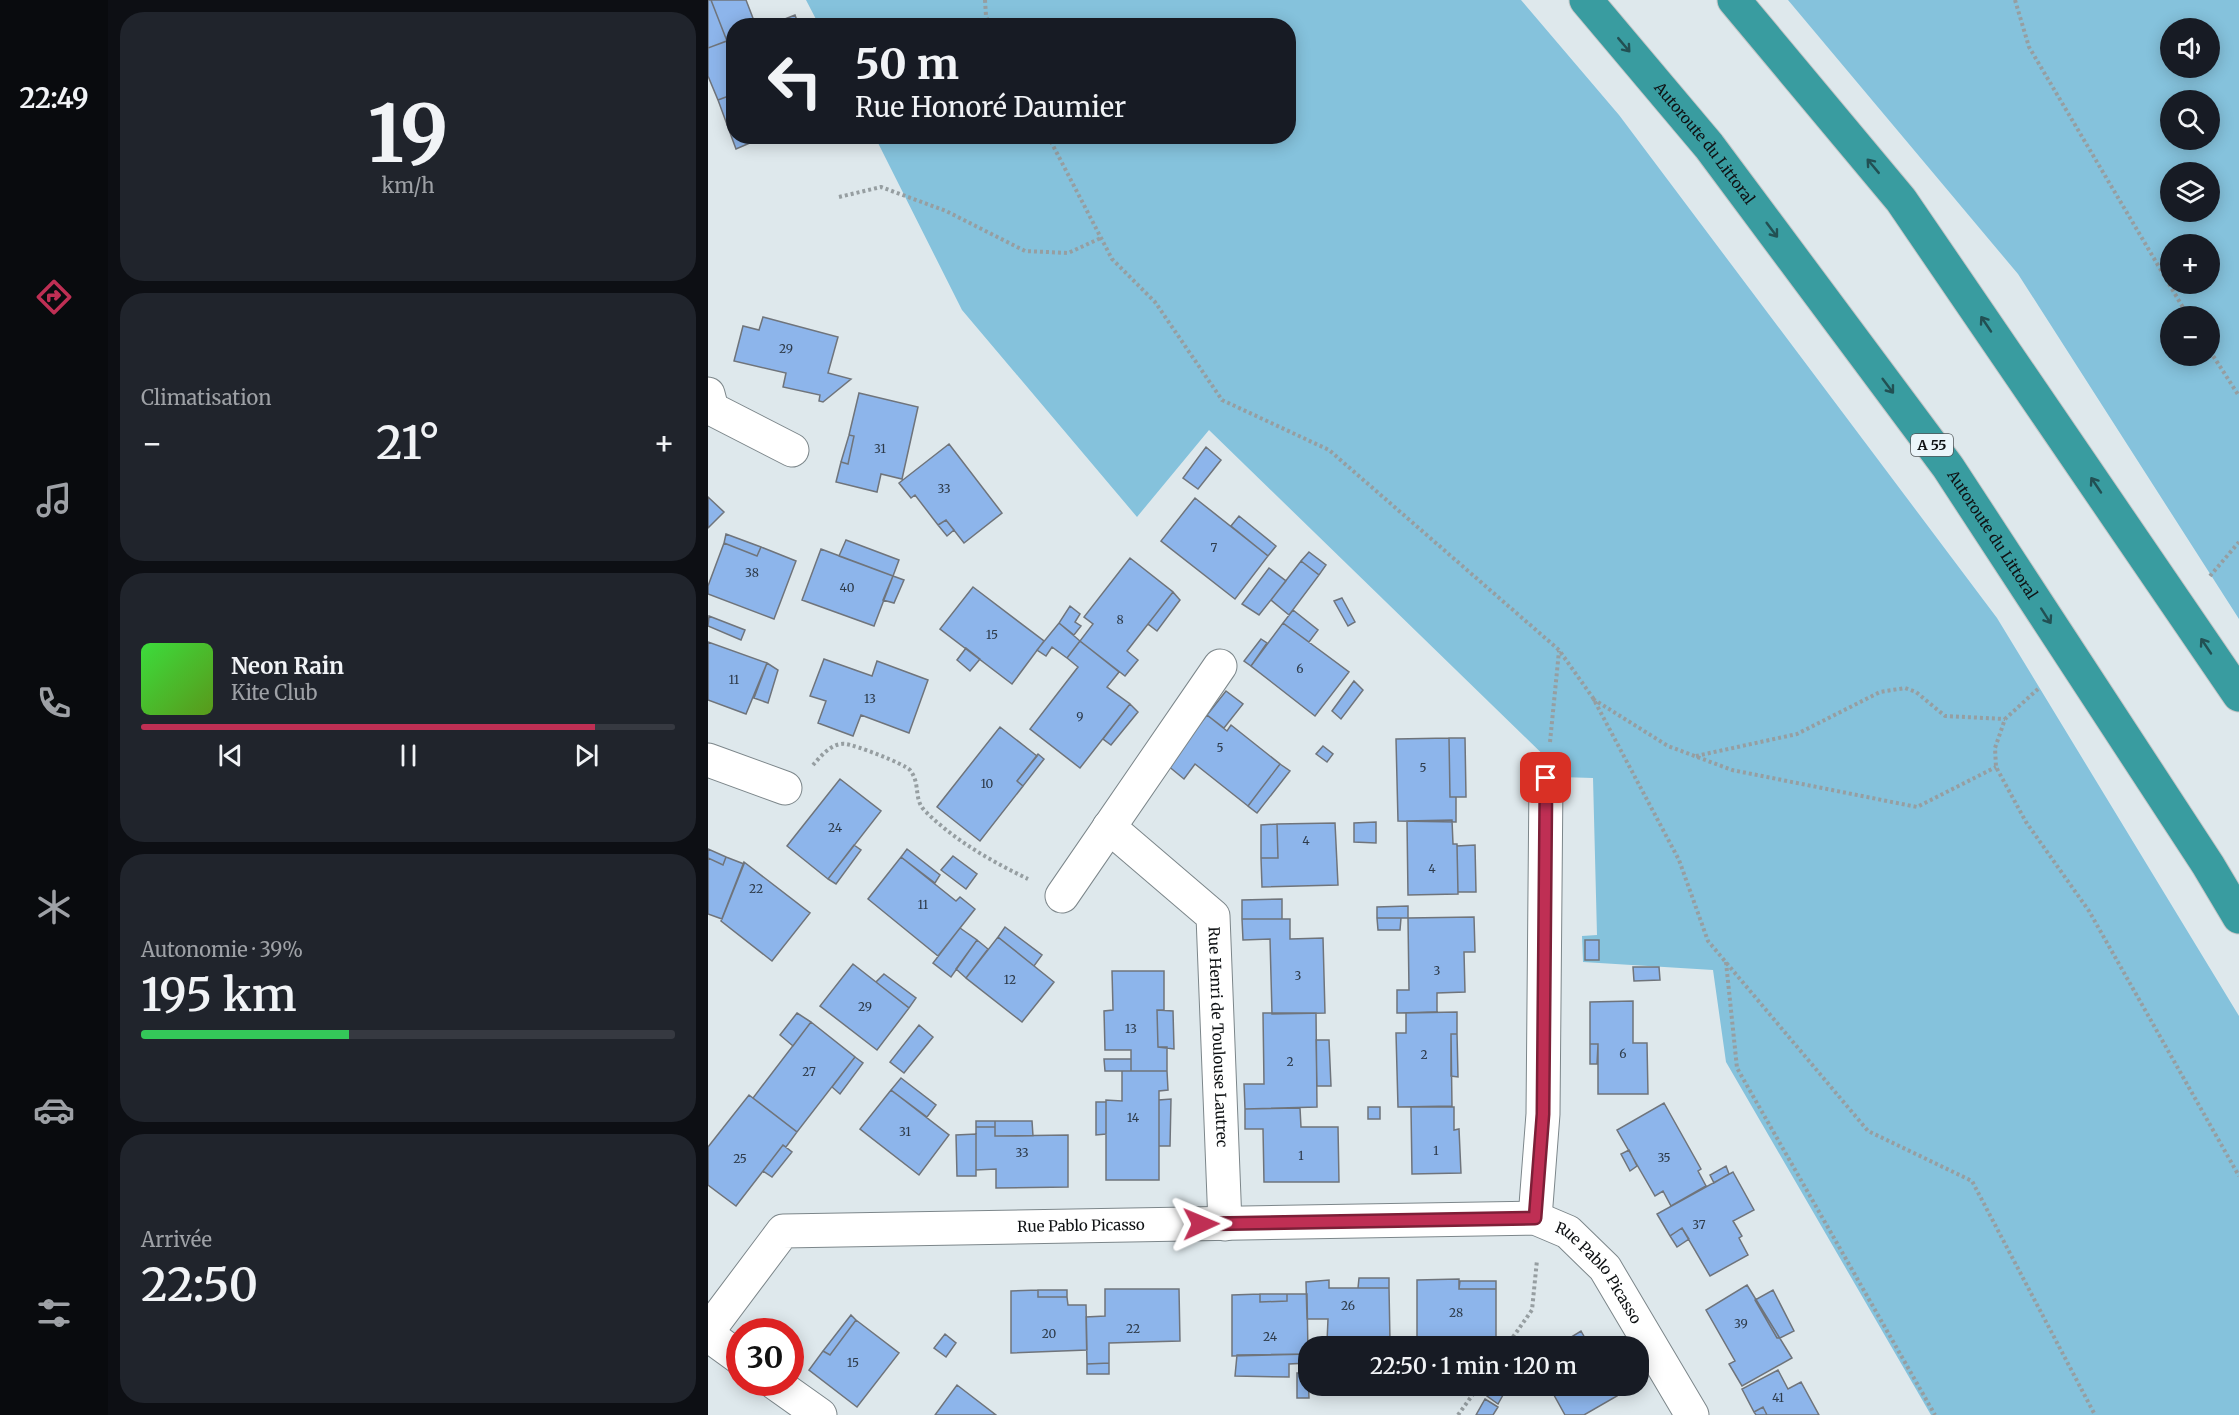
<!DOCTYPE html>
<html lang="fr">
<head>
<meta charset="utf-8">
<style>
  :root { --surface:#171b24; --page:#20242c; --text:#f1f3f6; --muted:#9ea1a6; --line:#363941; --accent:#bf2f54 }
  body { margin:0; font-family:Merriweather,serif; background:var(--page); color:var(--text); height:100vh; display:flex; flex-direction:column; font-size:22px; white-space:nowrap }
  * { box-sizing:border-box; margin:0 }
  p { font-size:20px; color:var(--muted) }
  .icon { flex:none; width:33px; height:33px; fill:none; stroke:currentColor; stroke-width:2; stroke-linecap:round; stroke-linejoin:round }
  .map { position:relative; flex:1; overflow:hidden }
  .sheet { display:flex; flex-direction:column; gap:12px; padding:12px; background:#0d0f14; width:600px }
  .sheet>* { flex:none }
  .banner { position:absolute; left:18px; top:18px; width:570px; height:126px; border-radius:24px; box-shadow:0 3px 15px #0003; background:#171b24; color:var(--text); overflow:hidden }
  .tools { position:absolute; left:1452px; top:18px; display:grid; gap:12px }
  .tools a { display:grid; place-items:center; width:60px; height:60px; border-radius:50%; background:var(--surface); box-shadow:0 3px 15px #0003; font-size:30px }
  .speed { position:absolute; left:18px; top:1318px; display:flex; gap:12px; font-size:30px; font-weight:700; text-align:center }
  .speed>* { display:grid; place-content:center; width:78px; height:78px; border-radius:50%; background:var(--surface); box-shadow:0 3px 15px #0003; line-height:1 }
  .speed .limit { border:9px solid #d22; background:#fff; color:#111 }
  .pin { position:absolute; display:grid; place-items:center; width:51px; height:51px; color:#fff; margin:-26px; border-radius:12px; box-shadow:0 3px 9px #0006 }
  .me { position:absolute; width:66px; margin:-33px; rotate:89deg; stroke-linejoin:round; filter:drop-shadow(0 0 4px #0008) }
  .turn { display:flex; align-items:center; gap:21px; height:126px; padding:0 30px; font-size:27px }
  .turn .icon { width:78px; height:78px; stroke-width:2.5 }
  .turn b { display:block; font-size:42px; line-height:51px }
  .big { font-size:45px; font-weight:600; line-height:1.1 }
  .sheet .tile { flex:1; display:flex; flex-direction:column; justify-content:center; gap:9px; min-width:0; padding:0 21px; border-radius:24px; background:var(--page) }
  .sheet .dial { align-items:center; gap:0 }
  .dial b { font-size:78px; line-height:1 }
  .song { display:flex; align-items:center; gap:18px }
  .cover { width:72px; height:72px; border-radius:9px; background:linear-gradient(135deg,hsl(120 70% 55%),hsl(90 70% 35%)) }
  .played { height:6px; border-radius:3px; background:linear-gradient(90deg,var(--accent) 85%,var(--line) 85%) }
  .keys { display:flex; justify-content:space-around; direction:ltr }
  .heat { display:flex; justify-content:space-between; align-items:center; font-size:33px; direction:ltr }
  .charge { height:9px; border-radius:4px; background:linear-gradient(90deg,#34c759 39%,var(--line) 0) }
  .trip { position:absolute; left:590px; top:1336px; width:351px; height:60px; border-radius:24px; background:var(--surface); box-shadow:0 3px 15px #0003; font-weight:600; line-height:60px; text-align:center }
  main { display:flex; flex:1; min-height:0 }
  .tabs { display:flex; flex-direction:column; width:108px; justify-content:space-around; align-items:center; background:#090b0e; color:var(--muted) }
  .tabs .icon { width:42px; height:42px }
  .tabs .on { color:var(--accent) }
  .tabs b { font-size:27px; color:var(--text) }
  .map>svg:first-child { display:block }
  .green { fill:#85c2dc; fill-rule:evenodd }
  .building { fill:#8db5eb; stroke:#6f747b; stroke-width:1.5 }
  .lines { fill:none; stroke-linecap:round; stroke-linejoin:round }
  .street-casing { stroke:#7c868a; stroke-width:35 }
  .highway-casing { stroke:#c5c6c7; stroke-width:35 }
  .path { stroke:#969ea1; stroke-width:4; stroke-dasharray:3 3; stroke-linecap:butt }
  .street { stroke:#fff; stroke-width:33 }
  .highway { stroke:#399ca0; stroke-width:33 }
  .oneway { stroke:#225053 }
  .route-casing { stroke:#7c1f37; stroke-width:15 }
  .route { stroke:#bf2f54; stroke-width:10 }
  .labels { text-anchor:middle; stroke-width:4.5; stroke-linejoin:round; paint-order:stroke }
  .number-label { font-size:12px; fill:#2e3b4a }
  .shield { fill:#ebf5fa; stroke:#515659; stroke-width:1.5 }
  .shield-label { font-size:14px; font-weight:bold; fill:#0f1214 }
  .street-label { font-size:15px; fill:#0f1214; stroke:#ebf5fa }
</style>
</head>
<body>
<main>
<nav class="tabs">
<b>22:49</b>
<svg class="icon on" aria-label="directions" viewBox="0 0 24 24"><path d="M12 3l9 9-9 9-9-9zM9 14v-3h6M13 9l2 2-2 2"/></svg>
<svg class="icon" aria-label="music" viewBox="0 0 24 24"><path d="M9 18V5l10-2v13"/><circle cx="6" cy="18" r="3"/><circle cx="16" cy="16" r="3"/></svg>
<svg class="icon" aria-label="phone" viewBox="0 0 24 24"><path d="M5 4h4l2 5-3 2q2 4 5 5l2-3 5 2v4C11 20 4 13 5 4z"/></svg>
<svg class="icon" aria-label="climate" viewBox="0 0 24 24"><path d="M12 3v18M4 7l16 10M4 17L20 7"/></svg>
<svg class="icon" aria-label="car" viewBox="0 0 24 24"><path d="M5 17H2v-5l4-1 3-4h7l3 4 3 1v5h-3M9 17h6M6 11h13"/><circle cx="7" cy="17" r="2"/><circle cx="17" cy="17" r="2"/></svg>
<svg class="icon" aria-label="filters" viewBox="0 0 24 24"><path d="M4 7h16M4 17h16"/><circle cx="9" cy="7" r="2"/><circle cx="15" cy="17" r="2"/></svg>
</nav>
<section class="sheet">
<div class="tile dial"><b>19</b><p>km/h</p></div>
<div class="tile"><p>Climatisation</p>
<div class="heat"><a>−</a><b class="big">21°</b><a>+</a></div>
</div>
<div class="tile">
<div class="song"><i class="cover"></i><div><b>Neon Rain</b><p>Kite Club</p></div></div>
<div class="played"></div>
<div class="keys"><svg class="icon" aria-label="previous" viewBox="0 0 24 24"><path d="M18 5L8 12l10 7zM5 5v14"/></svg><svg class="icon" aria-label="pause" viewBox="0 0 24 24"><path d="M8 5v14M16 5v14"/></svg><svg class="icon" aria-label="next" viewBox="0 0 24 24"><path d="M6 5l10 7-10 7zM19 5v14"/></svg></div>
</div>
<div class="tile"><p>Autonomie · 39%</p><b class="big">195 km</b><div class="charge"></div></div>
<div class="tile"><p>Arrivée</p><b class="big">22:50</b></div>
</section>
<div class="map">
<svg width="1531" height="1415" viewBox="0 0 1531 1415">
  <rect width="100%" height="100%" fill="#dee8ec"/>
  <path class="green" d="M98,0H813L911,115L1289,618L1531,1016V1415H1223L1018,1062L1005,970L875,962L874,936L889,935L885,778L852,777V771L501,430L429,517L254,310L167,137L580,136V26L111,25Z
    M1080,0H1531V619L1310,274ZM1462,28H1502V68H1462ZM1462,100H1502V140H1462ZM1462,172H1502V212H1462ZM1462,244H1502V284H1462ZM1462,316H1502V356H1462Z"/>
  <path class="building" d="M0,0H3L19,41L0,48Z
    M3,0H38L48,26H26V38L19,41Z
    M87,15L91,26H59Z
    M26,38V94L10,100L0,76V48Z
    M26,94V136H58L28,149L10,100Z
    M55,317L130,337L120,373L143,379L115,402L111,401L112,395L75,387L78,373L26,361L35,326L51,330Z
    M151,393L210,407L194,479L173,474L169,492L128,482L133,462L140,464L146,436L141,435Z
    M141,435L146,436L140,464L133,462Z
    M241,444L294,513L256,543L238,520L230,525L207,495L203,498L191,483Z
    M498,447L513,460L490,489L475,478Z
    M0,497L16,512L0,528Z
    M487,498L560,556L527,599L453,541Z
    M531,516L568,546L560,556L523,526Z
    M238,520L246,530L239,536L230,525Z
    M18,534L53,547L49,556L16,543Z
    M138,540L191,560L185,576L131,556Z
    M16,543L49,556L53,547L88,561L66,619L0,594V586Z
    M113,549L185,576L166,626L94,600Z
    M601,552L618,565L611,575L593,561Z
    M422,558L465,592L419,651L430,660L417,676L372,641L385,624L376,617Z
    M593,561L611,575L581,615L563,600Z
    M561,568L578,581L551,615L534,604Z
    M185,576L196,580L186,603L175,600Z
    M265,587L336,641L304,684L232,629Z
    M465,592L472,600L449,631L440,624Z
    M634,598L647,622L640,626L626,601Z
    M362,606L372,614L367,622L373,626L366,635L351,623Z
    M585,610L610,630L601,642L575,623Z
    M1,616L37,630L33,640L0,626Z
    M351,623L372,641L359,658L344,647L338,656L329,650Z
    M575,623L641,672L607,716L543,666Z
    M553,639L559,643L543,666L536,661Z
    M372,641L411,672L399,687L422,704L372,768L322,729L370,667L359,658Z
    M0,642L59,663L38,714L0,700Z
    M258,648L272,659L262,671L249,660Z
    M116,659L164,676L169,661L220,680L201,733L153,715L145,736L110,723L118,701L102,696Z
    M59,663L70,670L60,703L46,698Z
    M646,681L655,690L633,719L624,711Z
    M518,691L535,704L516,728L499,715Z
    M422,704L430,712L403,745L395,739Z
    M499,715L519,731L523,725L572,764L540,806L487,764L476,779L459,765Z
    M292,727L329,756L309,781L315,786L272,841L229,807Z
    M741,738H757L758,797H742Z
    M741,738L742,797H748V822L690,821L688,739Z
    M615,746L625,754L619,762L608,754Z
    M330,754L336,759L315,786L309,781Z
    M572,764L582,771L549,813L540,806Z
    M132,779L173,811L120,879L79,846Z
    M744,820L745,844H749L750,894L700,895L699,821Z
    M668,822V843L646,842V823Z
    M627,823L630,885L554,887L553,858H570L569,824Z
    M569,824L570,858H553V825Z
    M146,845L153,850L128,884L120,879Z
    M767,845L768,892H750L749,846Z
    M0,849L18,857L15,865L0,858Z
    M199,849L232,875L227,883L193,857Z
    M245,856L269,874L258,889L233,870Z
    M18,857L36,864L14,919L0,914V858L15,865Z
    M193,857L248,901L252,897L267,909L230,956L160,899Z
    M36,862L102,913L64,961L13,921Z
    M574,899V919H534V900Z
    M700,906V918H669V907Z
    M766,917L767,952H756L757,992L729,993V1012L689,1013V990H701L700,918Z
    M669,918H693L692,930H670Z
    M534,919H582V939L615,938L617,1013L564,1014L562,939L535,940Z
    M297,927L334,955L326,966L290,937Z
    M252,928L269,940L243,977L225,963Z
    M290,937L346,982L314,1022L258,978Z
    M269,940L280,949L258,978L248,969Z
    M877,940H891V960H877Z
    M145,964L201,1008L169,1050L112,1006Z
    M925,967H951L952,980L926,981Z
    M404,971H456V1010H449L450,1047H459V1071H423V1050H397L396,1011L405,1010Z
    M176,974L208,998L201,1008L168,982Z
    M925,1001V1043H939L940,1094H890V1044H882V1002Z
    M449,1010L465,1011L466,1049L450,1047Z
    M749,1012V1034H743L744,1106L690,1107L688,1033H698V1013Z
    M89,1013L103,1022L85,1046L72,1035Z
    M555,1013H608L609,1107L537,1109L536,1084H556Z
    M103,1022L147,1057L89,1132L45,1098Z
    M211,1025L225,1037L196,1073L182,1062Z
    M743,1034H749L750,1077L743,1076Z
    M608,1040H621L623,1086H609Z
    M882,1044H890L889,1064H882Z
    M147,1057L155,1063L132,1094L124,1087Z
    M396,1059H423V1071H397Z
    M414,1071H459L460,1090L451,1091V1180H398V1100L414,1101Z
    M193,1078L228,1105L219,1117L183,1090Z
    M183,1090L241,1135L211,1175L152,1129Z
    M41,1095L89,1132L78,1147L75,1145L28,1206L0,1185V1147Z
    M463,1099L462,1146H451V1100Z
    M388,1102H398V1134L388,1135Z
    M956,1103L993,1169L990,1171L998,1186L963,1206L955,1191L947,1196L909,1130Z
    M660,1107H672V1119H660Z
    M703,1107H746V1130L751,1129L753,1173L704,1174Z
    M592,1108L593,1127H630L631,1182H556L555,1129H537V1109Z
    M268,1121H287V1127H268Z
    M287,1121H324L325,1136H287Z
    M268,1127H287V1136L360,1135V1187L288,1188V1169L268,1170Z
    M268,1134V1176H249L248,1135Z
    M75,1145L84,1152L64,1177L55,1171Z
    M921,1150L929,1166L922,1171L913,1154Z
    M1018,1166L1021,1174L1006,1183L1002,1175Z
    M1025,1172L1046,1210L1025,1221L1034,1236L1031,1238L1040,1255L1002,1276L974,1228L962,1236L949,1214Z
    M974,1228L981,1239L969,1247L962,1236Z
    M651,1278H681V1288H650Z
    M751,1279V1289H788V1337H709V1280Z
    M621,1280V1288H681L682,1341L619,1342L620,1319H599L598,1282Z
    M752,1281H788V1289H751Z
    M1039,1285L1084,1358L1034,1386L1021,1364L1027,1361L998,1310Z
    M397,1289H471L472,1341L401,1343V1363L379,1364L378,1317L397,1316Z
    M330,1290H359V1297H330Z
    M330,1290V1297H359L360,1305H378L379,1350L303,1353V1291Z
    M1065,1290L1086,1331L1072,1338H1069L1047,1300Z
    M552,1294V1302L579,1301V1294H599L600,1354L524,1356V1295Z
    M552,1294H579V1301L552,1302Z
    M143,1315L148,1320L122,1355L115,1351Z
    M148,1320L191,1353L149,1407L101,1370L115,1351L122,1355Z
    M873,1331L882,1347H847Z
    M237,1334L248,1343L238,1357L226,1348Z
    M600,1354V1363L581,1364V1377L527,1376L529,1355Z
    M401,1363V1374H379V1364Z
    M1070,1370L1080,1389L1093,1382L1111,1415H1059L1055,1407L1046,1412L1034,1389Z
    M589,1373H600L601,1398H589Z
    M249,1385L288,1415H227Z
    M785,1386H800L790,1404L779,1396Z
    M841,1386H903L909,1396L876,1415H857Z
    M777,1399L790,1407L785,1415H768Z
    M1055,1407L1059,1415H1048L1046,1412Z"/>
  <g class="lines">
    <defs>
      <g id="street">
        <path d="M0,394L4,409L84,450"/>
        <path d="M0,760L77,788"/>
        <path id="s1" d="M401,827L505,916L517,1224"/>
        <path d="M354,896L512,666"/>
        <path d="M827,1218L835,1114L838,778"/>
        <path id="s2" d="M0,1331L75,1231L827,1218L860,1232L897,1268L984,1415"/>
        <path d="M0,1335L32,1358"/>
        <path d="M67,1383L112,1415"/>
      </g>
      <g id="highway">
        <path id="s3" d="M878,0L1001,146L1240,467L1500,865L1531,917"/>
        <path d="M1026,0L1193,200L1531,695"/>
      </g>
    </defs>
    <use href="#street" class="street-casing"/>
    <use href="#highway" class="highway-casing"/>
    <path class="path" d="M277,0L278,16L282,26
      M1307,0L1321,47L1480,316
      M340,136L404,259L447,302L514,400L621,450L851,650L885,698L971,860L1000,941L1160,1131L1264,1181L1387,1415
      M131,197L173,187L238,211L317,251L360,253L393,238
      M1502,351L1531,396
      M1502,576L1531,542
      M1330,689L1297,719L1287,748L1288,767L1318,822L1381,911L1531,1176
      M885,699L960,746L1024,770L1209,807L1288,767
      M842,742L851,651
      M988,756L1089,734L1172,692L1197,688L1208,692L1237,716L1297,719
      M105,765C113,756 124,742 138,744C147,745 197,764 202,770C213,784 205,799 217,811C246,840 283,861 320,879
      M1018,962L1029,1068L1227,1415
      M798,1347L824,1310L829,1260
      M750,1415L771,1386"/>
    <use href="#street" class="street"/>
    <use href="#highway" class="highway"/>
  </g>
  <defs><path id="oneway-shaft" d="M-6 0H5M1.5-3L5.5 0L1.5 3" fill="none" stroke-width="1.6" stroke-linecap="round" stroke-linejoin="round" transform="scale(1.5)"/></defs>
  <g class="oneway">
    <use href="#oneway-shaft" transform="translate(916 45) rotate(50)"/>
    <use href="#oneway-shaft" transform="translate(1165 166) rotate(-130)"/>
    <use href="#oneway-shaft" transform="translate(1064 230) rotate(53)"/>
    <use href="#oneway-shaft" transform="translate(1278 324) rotate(-124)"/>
    <use href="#oneway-shaft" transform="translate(1180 386) rotate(53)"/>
    <use href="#oneway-shaft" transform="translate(1388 485) rotate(-124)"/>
    <use href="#oneway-shaft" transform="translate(1338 616) rotate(57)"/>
    <use href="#oneway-shaft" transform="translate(1498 646) rotate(-124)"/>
  </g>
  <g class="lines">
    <defs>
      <path id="route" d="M493,1224L827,1218L835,1114L838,778"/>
    </defs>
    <use href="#route" class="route-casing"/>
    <use href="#route" class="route"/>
  </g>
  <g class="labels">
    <g class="number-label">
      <text x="78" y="353">29</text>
      <text x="172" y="453">31</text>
      <text x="236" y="493">33</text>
      <text x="506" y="552">7</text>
      <text x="44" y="577">38</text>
      <text x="139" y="592">40</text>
      <text x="412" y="624">8</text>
      <text x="284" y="639">15</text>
      <text x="592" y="673">6</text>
      <text x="26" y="684">11</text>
      <text x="162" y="703">13</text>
      <text x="372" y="721">9</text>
      <text x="512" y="752">5</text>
      <text x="715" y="772">5</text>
      <text x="279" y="788">10</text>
      <text x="127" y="832">24</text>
      <text x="598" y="845">4</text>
      <text x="724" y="873">4</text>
      <text x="48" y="893">22</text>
      <text x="215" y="909">11</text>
      <text x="729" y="975">3</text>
      <text x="590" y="980">3</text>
      <text x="302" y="984">12</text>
      <text x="157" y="1011">29</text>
      <text x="423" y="1033">13</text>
      <text x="915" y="1058">6</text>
      <text x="716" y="1059">2</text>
      <text x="582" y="1066">2</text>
      <text x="101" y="1076">27</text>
      <text x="425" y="1122">14</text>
      <text x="197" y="1136">31</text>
      <text x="728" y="1155">1</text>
      <text x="314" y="1157">33</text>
      <text x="593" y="1160">1</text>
      <text x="956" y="1162">35</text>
      <text x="32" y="1163">25</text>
      <text x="991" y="1229">37</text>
      <text x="640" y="1310">26</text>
      <text x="748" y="1317">28</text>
      <text x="1033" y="1328">39</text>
      <text x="425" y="1333">22</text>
      <text x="341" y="1338">20</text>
      <text x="562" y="1341">24</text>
      <text x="145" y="1367">15</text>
      <text x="1070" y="1402">41</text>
    </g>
    <rect class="shield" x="1203" y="434" width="42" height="22" rx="4.5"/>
    <g class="shield-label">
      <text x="1224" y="450">A 55</text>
    </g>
    <g class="street-label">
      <text dy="5" stroke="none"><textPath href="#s3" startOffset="186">Autoroute du Littoral</textPath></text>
      <text dy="5" stroke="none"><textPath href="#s3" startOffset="672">Autoroute du Littoral</textPath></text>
      <text dy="5" stroke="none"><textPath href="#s1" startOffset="258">Rue Henri de Toulouse Lautrec</textPath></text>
      <text dy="5" stroke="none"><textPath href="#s2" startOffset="423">Rue Pablo Picasso</textPath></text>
      <text dy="5" stroke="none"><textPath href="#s2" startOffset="964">Rue Pablo Picasso</textPath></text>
    </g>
  </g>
</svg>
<div class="tools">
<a><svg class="icon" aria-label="sound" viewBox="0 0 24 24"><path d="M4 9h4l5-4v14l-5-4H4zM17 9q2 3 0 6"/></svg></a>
<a><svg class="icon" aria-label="search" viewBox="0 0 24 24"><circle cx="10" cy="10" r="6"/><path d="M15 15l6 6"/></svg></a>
<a><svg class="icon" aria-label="layers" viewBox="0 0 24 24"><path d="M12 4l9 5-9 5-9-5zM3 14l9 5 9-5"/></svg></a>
<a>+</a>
<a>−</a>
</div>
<div class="speed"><div class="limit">30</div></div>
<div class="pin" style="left:838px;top:778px;background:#d93025"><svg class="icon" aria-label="arrive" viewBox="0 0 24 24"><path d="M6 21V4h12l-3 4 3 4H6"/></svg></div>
<svg class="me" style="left:493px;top:1224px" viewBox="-20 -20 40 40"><path d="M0-17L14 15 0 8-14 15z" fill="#bf2f54" stroke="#fff" stroke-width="4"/></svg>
<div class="trip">22:50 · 1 min · 120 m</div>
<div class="banner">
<div class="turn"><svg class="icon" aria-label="left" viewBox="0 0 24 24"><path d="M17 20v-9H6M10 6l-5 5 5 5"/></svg><div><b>50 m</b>Rue Honoré Daumier</div></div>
</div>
</div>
</main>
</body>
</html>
